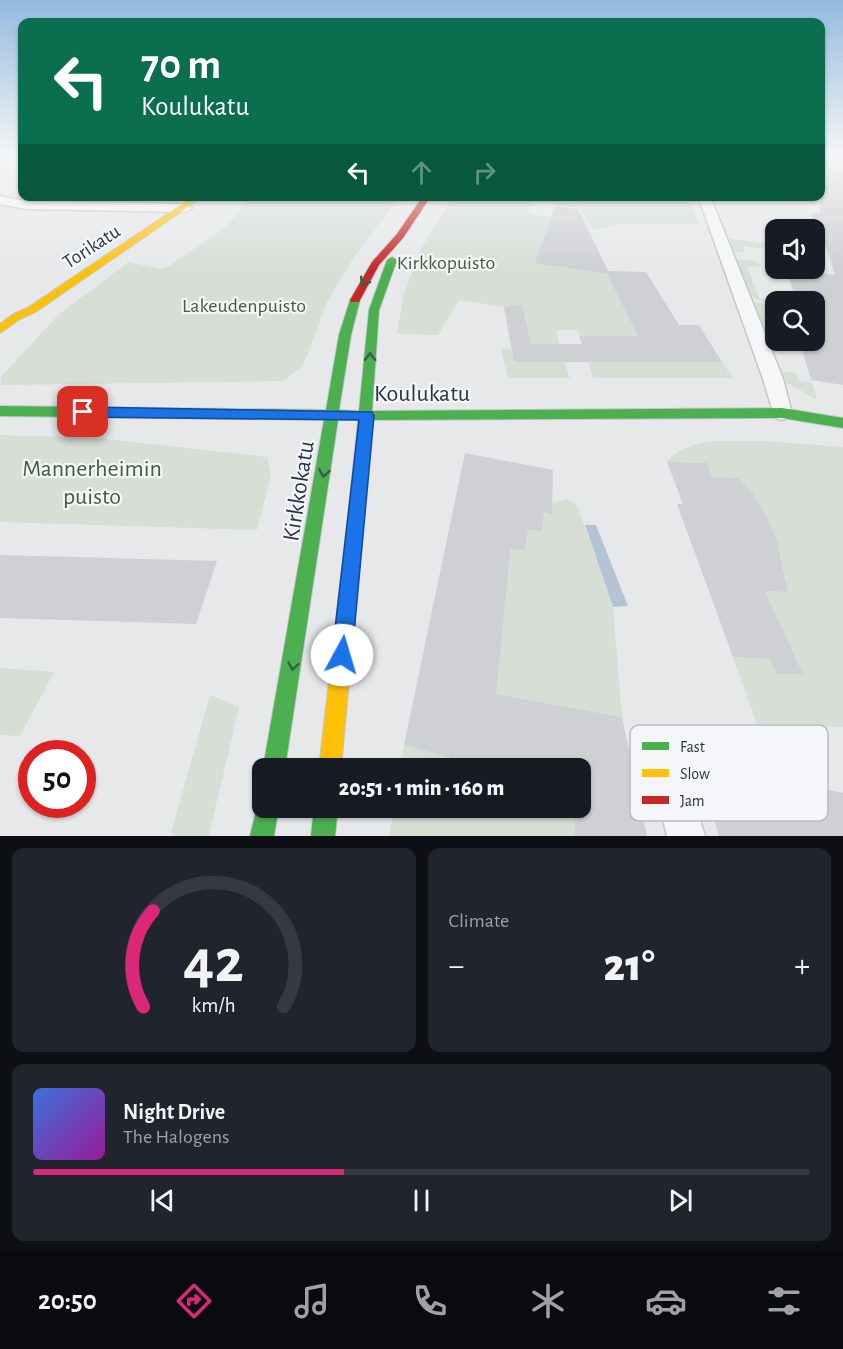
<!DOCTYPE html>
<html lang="en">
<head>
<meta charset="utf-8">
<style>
  :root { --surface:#171b24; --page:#20242c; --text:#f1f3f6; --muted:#9ea1a6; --line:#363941; --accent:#db2777 }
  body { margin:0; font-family:"Alegreya Sans",sans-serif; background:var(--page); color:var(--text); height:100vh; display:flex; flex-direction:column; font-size:22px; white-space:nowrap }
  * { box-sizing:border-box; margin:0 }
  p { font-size:20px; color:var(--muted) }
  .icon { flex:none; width:33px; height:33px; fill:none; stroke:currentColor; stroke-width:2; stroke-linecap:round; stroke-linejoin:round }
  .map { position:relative; height:836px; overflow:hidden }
  .drawer { display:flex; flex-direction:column; gap:12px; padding:12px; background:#0d0f14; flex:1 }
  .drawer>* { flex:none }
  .guide { position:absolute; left:18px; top:18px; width:807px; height:183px; border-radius:12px; box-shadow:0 2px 4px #0004; background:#0b6e4f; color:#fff; overflow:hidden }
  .controls { position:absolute; left:765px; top:219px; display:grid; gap:12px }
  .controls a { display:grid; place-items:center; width:60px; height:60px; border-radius:12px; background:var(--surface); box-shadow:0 2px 4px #0004; font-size:30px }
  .speed { position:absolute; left:18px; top:740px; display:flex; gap:12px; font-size:30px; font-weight:700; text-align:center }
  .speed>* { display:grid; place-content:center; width:78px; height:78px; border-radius:50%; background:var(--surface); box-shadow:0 2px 4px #0004; line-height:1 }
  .speed .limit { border:9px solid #d22; background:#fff; color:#111 }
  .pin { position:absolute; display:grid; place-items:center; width:51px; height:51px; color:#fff; margin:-26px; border-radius:12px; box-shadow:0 3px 9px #0006 }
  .me { position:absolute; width:66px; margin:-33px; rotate:6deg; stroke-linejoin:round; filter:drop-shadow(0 0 4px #0008) }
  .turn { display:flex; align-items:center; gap:21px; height:126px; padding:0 24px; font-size:27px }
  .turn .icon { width:78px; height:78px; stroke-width:2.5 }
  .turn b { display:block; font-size:42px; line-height:51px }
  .lanes { display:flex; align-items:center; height:57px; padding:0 24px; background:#0003; justify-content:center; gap:30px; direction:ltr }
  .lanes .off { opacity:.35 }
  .big { font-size:45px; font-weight:800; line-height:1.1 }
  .drawer .tile { flex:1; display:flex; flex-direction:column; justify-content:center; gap:9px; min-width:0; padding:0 21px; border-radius:12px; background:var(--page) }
  .drawer .dial { align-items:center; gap:0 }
  .dial svg { height:156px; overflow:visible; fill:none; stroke:var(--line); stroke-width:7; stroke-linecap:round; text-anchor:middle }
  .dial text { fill:var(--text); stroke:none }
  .song { display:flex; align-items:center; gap:18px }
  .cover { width:72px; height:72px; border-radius:9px; background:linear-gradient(135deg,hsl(220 70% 55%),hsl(300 70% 35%)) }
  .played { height:6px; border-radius:3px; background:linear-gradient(90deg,var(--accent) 40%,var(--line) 40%) }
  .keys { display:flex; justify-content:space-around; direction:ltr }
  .heat { display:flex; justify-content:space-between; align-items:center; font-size:33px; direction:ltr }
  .drawer .tiles { flex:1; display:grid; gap:12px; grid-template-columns:1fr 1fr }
  .tile:last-child { grid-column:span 2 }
  .trip { position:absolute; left:252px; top:758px; width:339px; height:60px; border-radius:12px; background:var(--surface); box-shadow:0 2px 4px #0004; font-weight:800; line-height:60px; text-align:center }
  .tab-bar { display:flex; height:96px; justify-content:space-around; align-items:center; background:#090b0e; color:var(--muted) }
  .tab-bar .icon { width:42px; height:42px }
  .tab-bar .on { color:var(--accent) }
  .tab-bar b { font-size:27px; color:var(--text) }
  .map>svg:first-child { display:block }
  .green { fill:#d6ded6 }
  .water { fill:#b4c4d5 }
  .building { fill:#ced0d3 }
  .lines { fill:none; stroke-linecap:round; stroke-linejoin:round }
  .street-casing { stroke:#c4c6c8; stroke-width:3 }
  .fast-casing { stroke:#c4c6c8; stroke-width:2 }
  .slow-casing { stroke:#c4c6c8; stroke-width:2 }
  .jam-casing { stroke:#c4c6c8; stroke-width:2 }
  .street { fill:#f5f6f7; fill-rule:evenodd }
  .fast { fill:#4caf50; fill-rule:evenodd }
  .slow { fill:#ffc107; fill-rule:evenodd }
  .jam { fill:#c62828; fill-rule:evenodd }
  .oneway { stroke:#375f49 }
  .route { fill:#1a73e8; stroke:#114b97; stroke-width:1.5 }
  .labels { text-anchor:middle; stroke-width:4.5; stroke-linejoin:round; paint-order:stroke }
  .far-street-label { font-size:20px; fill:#2b3445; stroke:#f4f6f9 }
  .far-park-label { font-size:20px; fill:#3f6138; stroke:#f4f6f9 }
  .street-label { font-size:24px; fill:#2b3445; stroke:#f4f6f9 }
  .park-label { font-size:24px; fill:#3f6138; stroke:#f4f6f9 }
  .key { fill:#f4f6f9; stroke:#b8bcc3; stroke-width:1.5 }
  .key-label { font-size:16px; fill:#2b3445 }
</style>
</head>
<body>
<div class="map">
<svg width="843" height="836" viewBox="0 0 843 836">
  <rect width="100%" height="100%" fill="#e6e8ea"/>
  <path class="green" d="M243,197H400L354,257L327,302L303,366L283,381L2,385L0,378L59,314L129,262L160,269L169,266C195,247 235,228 246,197Z
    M453,197H689L698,224H623L593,230L580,208L533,201L527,214L551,217L535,263L607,274L638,336H579L577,330H556L559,344H531L522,304L504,307L459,300L438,335L397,334L404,293L422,247Z
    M730,239L775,244V250L743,246L744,252C735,254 730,248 728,240Z
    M739,259L759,262L761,267L747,266L759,298L774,300L775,302L753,299L737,260Z
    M754,302L775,305V338L766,336Z
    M501,349L512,350L515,362H564L570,378H508Z
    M588,362H722L734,378H593Z
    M782,371L796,373L799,381L812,383L817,399C805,396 798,386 786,383Z
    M0,435L97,438L267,457L271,476L257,530L0,522Z
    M766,441L843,447V727L757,724L733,657L770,659L776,674H803L765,591L788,592C781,549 769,509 738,478L712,477L706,463L667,462C689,434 734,442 766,441Z
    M567,499L577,505L613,607L622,717L496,694L511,548L525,551L528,529L542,532L544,512L552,514V503Z
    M0,668L54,672L20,736L0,735Z
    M210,695L239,707L209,836H175L171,833Z
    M404,745L487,768H400Z
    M394,807H575V836H389Z"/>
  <path class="water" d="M585,525H596L628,606L613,607Z"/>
  <path class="building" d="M820,167L843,170V385L811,380L799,340H814V302H797L785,268L835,275L824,240L817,239L811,213H820Z
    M555,206L578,209L608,271L646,272L679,325H699L722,362H514L504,307L522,304L531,344H582L579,336H638L607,274L535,263Z
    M465,453L553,470L552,514L544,512L542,532L528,529L525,551L511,548L496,694L622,717L647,836H575V807H580V768H487L404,745Z
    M667,462L707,463L712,477L738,478L752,492L765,514L777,541L788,592L765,591L803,674H776L770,659L733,657L677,504H683Z
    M0,555L217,561L196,624L0,618Z
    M697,760L843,793V836H719Z"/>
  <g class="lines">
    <defs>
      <path id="street" d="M0,196L25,201L186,204L192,208L186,212L25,209L0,204Z
        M698,196H710L783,379L792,413L789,418L782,420L775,418L763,379Z
        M664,739L676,744L705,836H667L647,756L652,744Z"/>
      <path id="fast" d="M392,257L397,260L379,310L372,411L782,408L843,418V428L782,418L371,420L364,517L362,522L356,524L350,522L348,517L358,420H338L285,768H263L324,420L0,416V406L326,410L339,335L350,300L355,297L360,300L351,335L339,410L359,411L369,310L387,260Z
        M262,797V807H279L274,836H250L259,799Z
        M314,807H338L335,836H311Z"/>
      <path id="slow" d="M194,196H204L37,311L20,319L0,333V324L12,315L29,307Z
        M356,510L362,512L364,517L341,768H319L348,517L350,512Z"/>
      <path id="jam" d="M423,196H431L403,238L379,265L359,302H351L350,300L372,262L397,234Z"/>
    </defs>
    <use href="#street" class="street-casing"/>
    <use href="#fast" class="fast-casing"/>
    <use href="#slow" class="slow-casing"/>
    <use href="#jam" class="jam-casing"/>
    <use href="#street" class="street"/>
    <use href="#fast" class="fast"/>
    <use href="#slow" class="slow"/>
    <use href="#jam" class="jam"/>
  </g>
  <defs><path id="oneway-chevron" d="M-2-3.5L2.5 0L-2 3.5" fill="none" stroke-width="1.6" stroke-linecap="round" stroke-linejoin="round" transform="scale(1.5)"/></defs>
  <g class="oneway">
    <use href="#oneway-chevron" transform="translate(364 282) rotate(121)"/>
    <use href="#oneway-chevron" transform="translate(370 357) rotate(-90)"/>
    <use href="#oneway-chevron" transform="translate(324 473) rotate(99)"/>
    <use href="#oneway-chevron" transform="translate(293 666) rotate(99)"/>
  </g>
  <linearGradient id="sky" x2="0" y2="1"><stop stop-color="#93bae0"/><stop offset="0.57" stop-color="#f4f5f6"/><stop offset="1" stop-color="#f4f5f6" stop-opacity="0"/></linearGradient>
  <rect width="843" height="270" fill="url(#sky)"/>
  <path class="route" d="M83,407L372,412L374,416L352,655L349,662L342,665L335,662L332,655L359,420L83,417L76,412Z"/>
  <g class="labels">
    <g class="far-street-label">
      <text transform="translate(91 246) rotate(-33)" y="7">Torikatu</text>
    </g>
    <g class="far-park-label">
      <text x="446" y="269">Kirkkopuisto</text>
      <text x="244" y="312">Lakeudenpuisto</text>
    </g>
    <g class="street-label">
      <text x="422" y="401">Koulukatu</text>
      <text transform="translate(298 491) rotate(-81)" y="8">Kirkkokatu</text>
    </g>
    <g class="park-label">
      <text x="92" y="476">Mannerheimin<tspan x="92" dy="28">puisto</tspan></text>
    </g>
  </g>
  <rect x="630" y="725" width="198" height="96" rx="9" class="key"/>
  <rect x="642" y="742" width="27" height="8" fill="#4caf50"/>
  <rect x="642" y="769" width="27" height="8" fill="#ffc107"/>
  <rect x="642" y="796" width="27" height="8" fill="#c62828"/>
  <g class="key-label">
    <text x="680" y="752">Fast</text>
    <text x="680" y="779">Slow</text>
    <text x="680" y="806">Jam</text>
  </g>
</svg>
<div class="controls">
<a><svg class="icon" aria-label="sound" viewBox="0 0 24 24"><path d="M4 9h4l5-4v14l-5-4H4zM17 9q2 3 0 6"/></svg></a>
<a><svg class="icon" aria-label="search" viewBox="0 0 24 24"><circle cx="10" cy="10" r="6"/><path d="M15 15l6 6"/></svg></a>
</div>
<div class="speed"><div class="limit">50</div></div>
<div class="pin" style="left:83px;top:412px;background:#d93025"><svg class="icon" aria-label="arrive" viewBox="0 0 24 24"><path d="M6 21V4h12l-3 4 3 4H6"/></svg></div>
<svg class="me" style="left:342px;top:655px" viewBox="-20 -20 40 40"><circle r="19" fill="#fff"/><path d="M0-13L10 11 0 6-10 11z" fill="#1a73e8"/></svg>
<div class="trip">20:51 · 1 min · 160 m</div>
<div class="guide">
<div class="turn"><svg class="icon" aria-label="left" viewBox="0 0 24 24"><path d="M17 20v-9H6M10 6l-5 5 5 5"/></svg><div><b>70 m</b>Koulukatu</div></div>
<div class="lanes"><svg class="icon" aria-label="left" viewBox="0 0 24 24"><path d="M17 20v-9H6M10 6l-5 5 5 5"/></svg><svg class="icon off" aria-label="ahead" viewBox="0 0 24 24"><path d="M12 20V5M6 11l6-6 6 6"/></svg><svg class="icon off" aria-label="right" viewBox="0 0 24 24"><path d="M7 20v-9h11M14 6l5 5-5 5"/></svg></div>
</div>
</div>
<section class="drawer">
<div class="tiles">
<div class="tile dial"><svg viewBox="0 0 100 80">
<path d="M14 69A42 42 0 1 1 86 69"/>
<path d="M14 69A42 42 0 0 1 19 20" stroke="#db2777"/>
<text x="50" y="56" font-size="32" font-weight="700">42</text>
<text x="50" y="72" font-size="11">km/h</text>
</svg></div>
<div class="tile"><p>Climate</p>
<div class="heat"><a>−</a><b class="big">21°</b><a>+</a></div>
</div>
<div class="tile">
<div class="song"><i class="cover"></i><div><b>Night Drive</b><p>The Halogens</p></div></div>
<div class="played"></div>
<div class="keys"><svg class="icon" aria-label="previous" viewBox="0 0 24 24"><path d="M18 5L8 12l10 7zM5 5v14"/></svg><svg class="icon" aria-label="pause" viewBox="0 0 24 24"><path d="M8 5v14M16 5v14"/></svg><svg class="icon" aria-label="next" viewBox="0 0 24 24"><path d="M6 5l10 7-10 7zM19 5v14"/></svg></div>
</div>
</div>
</section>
<nav class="tab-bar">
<b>20:50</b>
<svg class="icon on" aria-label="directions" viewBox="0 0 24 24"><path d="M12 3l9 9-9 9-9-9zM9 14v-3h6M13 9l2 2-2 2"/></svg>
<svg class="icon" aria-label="music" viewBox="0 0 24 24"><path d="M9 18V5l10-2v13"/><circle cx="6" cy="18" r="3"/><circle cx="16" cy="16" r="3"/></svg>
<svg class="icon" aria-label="phone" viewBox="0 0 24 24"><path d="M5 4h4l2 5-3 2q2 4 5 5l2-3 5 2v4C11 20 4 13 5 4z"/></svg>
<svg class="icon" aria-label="climate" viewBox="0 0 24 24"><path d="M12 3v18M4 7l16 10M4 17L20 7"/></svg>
<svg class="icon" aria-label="car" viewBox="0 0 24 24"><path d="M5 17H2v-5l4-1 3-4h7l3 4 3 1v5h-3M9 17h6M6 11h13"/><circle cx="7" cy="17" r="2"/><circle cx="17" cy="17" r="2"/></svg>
<svg class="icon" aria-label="filters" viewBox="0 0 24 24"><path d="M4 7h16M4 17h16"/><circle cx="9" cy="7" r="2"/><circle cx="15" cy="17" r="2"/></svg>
</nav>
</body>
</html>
